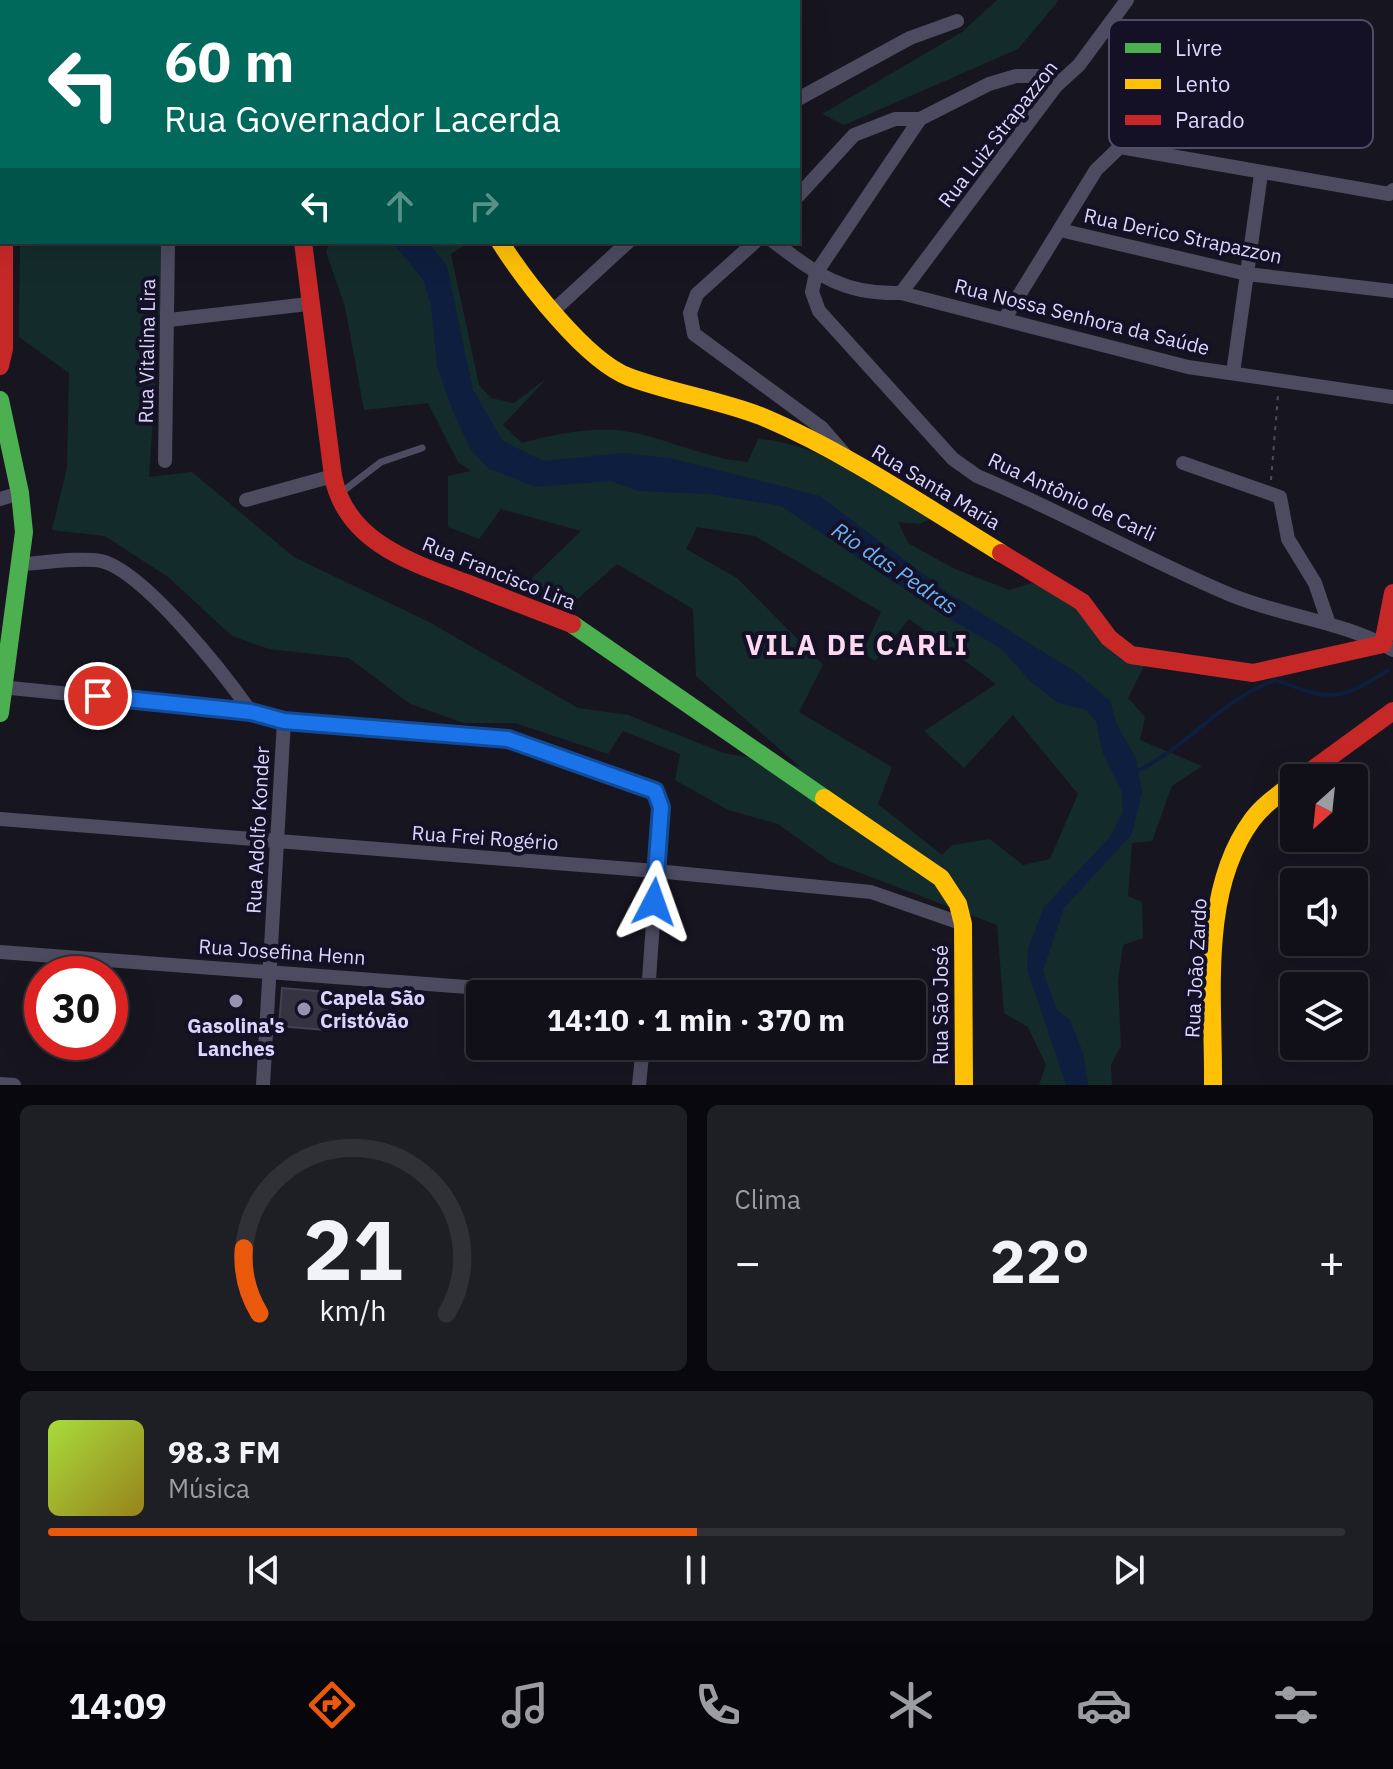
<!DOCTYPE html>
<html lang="pt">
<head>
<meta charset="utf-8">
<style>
  :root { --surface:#111018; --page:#1e1e25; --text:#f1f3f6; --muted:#9c9da2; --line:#303037; --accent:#ea580c }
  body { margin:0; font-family:"IBM Plex Sans",sans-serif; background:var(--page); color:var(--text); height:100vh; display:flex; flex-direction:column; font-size:30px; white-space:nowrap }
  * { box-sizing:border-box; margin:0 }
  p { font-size:26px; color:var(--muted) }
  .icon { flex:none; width:44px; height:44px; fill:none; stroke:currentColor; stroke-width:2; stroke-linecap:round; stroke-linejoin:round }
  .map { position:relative; height:1085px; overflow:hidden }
  .drawer { display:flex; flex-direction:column; gap:20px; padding:20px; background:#09090d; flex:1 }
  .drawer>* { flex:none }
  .guide { position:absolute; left:0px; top:0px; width:800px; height:244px; box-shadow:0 8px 32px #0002,0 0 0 2px var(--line); background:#00695c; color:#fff; overflow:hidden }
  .needle { width:52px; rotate:207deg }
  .fabs { position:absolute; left:1280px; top:764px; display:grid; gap:16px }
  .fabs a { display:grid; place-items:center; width:88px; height:88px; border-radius:8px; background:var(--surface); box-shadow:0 8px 32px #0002,0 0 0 2px var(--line); font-size:40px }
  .speed { position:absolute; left:24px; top:956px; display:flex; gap:16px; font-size:40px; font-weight:700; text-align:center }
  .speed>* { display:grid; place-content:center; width:104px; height:104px; border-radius:50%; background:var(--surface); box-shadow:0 8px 32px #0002,0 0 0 2px var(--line); line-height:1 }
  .speed .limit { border:12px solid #d22; background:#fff; color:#111 }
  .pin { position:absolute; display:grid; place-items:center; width:68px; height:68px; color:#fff; margin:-34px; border:4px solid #fff; border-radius:50%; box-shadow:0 2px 8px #0007 }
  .me { position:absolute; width:88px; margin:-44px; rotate:4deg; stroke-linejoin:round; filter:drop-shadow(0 0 6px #0008) }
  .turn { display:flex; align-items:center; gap:28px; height:168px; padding:0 32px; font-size:36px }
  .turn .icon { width:104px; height:104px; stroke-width:2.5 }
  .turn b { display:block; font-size:56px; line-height:68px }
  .lanes { display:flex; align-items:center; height:76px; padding:0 32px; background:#0003; justify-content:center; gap:40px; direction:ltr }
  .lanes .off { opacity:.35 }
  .big { font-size:60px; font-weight:700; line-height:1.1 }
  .drawer .tile { flex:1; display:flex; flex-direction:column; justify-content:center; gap:12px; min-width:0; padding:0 28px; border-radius:12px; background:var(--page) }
  .drawer .dial { align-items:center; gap:0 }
  .dial svg { height:208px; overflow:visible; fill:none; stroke:var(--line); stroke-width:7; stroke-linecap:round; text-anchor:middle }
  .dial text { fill:var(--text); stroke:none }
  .song { display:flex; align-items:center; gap:24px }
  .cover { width:96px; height:96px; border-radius:12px; background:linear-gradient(135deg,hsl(80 70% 55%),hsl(50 70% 35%)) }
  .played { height:8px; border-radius:4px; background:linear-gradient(90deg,var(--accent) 50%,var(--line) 50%) }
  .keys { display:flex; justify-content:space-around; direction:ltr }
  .heat { display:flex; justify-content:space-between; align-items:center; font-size:44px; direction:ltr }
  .drawer .tiles { flex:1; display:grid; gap:20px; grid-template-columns:1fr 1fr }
  .tile:last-child { grid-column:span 2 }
  .trip { position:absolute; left:466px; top:980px; width:460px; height:80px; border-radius:8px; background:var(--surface); box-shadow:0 8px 32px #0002,0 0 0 2px var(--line); font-weight:700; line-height:80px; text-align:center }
  .tab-bar { display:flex; height:128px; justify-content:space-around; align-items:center; background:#07060a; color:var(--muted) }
  .tab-bar .icon { width:56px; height:56px }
  .tab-bar .on { color:var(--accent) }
  .tab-bar b { font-size:36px; color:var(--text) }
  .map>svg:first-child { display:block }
  .green { fill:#142b2c; fill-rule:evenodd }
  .water { fill:#0e1e3e }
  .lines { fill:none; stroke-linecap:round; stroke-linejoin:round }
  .stream { stroke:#0e1e3e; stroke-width:4 }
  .building { fill:#353342; stroke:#444053; stroke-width:2 }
  .path { stroke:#47515e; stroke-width:2; stroke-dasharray:4 6; stroke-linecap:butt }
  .lane { stroke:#4c4b60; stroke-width:7 }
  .street { stroke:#4c4b60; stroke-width:14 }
  .fast { stroke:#4caf50; stroke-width:18 }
  .slow { stroke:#ffc107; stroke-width:18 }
  .jam { stroke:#c62828; stroke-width:18 }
  .route-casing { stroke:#114b97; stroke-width:20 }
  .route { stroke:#1a73e8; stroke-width:14 }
  .poi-dot { fill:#9692b0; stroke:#141025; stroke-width:3 }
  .labels { text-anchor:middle; stroke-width:8; stroke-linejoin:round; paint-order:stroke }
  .street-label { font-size:20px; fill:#dbd6fd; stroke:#141025 }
  .poi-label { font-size:20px; font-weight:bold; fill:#dbd6fd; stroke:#141025; text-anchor:start }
  .water-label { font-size:22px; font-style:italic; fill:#6ab4f7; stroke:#141025 }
  .district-label { font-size:28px; font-weight:bold; letter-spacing:2px; fill:#fdd8ef; stroke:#141025 }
  .key { fill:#141025; stroke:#504b66; stroke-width:2 }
  .key-label { font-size:22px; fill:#dbd6fd }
</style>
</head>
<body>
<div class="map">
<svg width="1393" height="1085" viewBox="0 0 1393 1085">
  <rect width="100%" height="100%" fill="#171520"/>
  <path class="green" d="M997,0H1059L1018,49L844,125L822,114L962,32Z
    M20,242H161L160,313L149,477L192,472L294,557L429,622L578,708L628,715L724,753L799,766L696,676L693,609L617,564L572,604L527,583L581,531L501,509L479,539L448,527V476L471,471L458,462L428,403L364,410L345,307L326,252L330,242L465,245L451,254L479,385L491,398L514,403L547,378L503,425L522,443C549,435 586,428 615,430C660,434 701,458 748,462L758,439C820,443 879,488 933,517L920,524L898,522L908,543L953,568L1009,590L1032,583L1072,600L1108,648L1144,666L1128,698L1145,717L1140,740L1202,766L1172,786L1152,841L1132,843L1128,896L1142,902L1143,938L1123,945L1118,981L1121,1046L1111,1065L1112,1085H1039L1046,1065L1028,1027L1004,1013L997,925L831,862L778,824L728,810L675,780L680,754L623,731L608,754L515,723H464L410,704L349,658L269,649L232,636L168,577L105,536L52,530L67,468L69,373L19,337ZM697,527L755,536L881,612L862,653L875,661L909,619L996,684L924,731L964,768L1013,715L1078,794L1050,859L1023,865L990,839L952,845L942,855L878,804L892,767L799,712L823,665L737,578L686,549Z"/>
  <path class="water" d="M392,242H428L447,266L473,390L503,441L543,461L623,453L670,458L820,496L947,592L1077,673L1110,701L1117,725L1136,758L1142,792L1132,834L1064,908L1043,971L1057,1010L1070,1020L1083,1053L1088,1085H1066L1027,969L1028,949L1044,907L1110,837L1123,811L1121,790L1102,751L1096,721L1086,710L1058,703L1029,680L1002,649L943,615L781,506L709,494L638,491L611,481L536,487L489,469L471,450L453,412L437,366L431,306L423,279Z"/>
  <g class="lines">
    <path class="stream" d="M1137,771C1188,747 1221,699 1276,680C1330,701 1339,702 1388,670"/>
  </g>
  <path class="building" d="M282,988L328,992L325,1030L279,1026Z"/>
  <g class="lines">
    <path class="path" d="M1271,480L1278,395"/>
    <path class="lane" d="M338,495L381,462L422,448"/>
    <path class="street" d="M181,0L185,2
      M798,99L910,38L957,21
      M920,119L816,273L812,292L819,311L953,459L977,476C1063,512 1145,559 1231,595C1284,617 1344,621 1393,650
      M798,196L854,135L895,119H920L989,84L1016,76H1037L1056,86
      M1060,230L1247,274L1393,291
      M755,242L697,294L690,313L694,334L822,428L849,459
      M774,242C818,275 844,295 901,293L1188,367L1393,397
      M901,293L1056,86L1079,65L1127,0
      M553,311L628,242
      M1005,318L1096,170L1120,147L1389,194L1393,190
      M169,320L308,304
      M1233,373L1261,174
      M165,461L168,242
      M1183,463L1280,497L1288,539L1315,583L1329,624
      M0,499L20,493
      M246,500L333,476
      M21,564C43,563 81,557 101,561C144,571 225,675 251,712
      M0,687L251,712L284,721L508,739L655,791L661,807L648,994
      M0,819L656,871L871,892L963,924
      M0,952L561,994
      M0,1084L14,1085
      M263,1085L284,721
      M639,1085L643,1046"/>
    <path class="fast" d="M21,0V2
      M0,400L20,493L24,532L0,713
      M572,624L824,798"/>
    <path class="slow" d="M425,2L429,0
      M500,242C525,281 586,361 629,377C672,393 720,400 763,417C846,452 924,506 1001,553
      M824,798L941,878L958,904L963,924L964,1085
      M1213,1085C1214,1000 1199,892 1252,820C1263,805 1279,794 1294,783"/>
    <path class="jam" d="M303,242L333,476C346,543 413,563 469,584C504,598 538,611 572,624
      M0,366L4,349V242
      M1001,553L1082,602L1109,638L1131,655L1253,673L1383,644L1393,593
      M1301,778L1393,711"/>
  </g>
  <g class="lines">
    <defs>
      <path id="route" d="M98,696L251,712L284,721L508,739L655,791L661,807L654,902"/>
    </defs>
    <use href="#route" class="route-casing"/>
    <use href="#route" class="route"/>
  </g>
  <g class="poi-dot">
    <circle cx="236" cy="1001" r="8"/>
    <circle cx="304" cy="1009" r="8"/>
  </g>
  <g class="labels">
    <g class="street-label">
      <text transform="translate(998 134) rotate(-52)" y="7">Rua Luiz Strapazzon</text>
      <text transform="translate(1183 236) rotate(12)" y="7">Rua Derico Strapazzon</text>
      <text transform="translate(1082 317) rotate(14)" y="7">Rua Nossa Senhora da Saúde</text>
      <text transform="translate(147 351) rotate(-89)" y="7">Rua Vitalina Lira</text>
      <text transform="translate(936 487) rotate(31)" y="7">Rua Santa Maria</text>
      <text transform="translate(1072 497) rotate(25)" y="7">Rua Antônio de Carli</text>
      <text transform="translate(499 573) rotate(22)" y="7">Rua Francisco Lira</text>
      <text transform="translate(258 830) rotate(-87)" y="7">Rua Adolfo Konder</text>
      <text transform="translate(485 838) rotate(4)" y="7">Rua Frei Rogério</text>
      <text transform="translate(282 952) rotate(4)" y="7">Rua Josefina Henn</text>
      <text transform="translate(1196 968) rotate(-87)" y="7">Rua João Zardo</text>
      <text transform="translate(941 1005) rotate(-90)" y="7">Rua São José</text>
    </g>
    <g class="poi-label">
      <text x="320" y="1005">Capela São<tspan x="320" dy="23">Cristóvão</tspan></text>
      <text x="236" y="1033" text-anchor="middle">Gasolina's<tspan x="236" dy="23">Lanches</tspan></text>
    </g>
    <g class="water-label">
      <text transform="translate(895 568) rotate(34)" y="8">Rio das Pedras</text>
    </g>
    <g class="district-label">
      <text x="857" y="655">VILA DE CARLI</text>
    </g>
  </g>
  <rect x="1109" y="20" width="264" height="128" rx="12" class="key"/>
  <rect x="1125" y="43" width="36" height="10" fill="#4caf50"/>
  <rect x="1125" y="79" width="36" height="10" fill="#ffc107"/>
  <rect x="1125" y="115" width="36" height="10" fill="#c62828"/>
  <g class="key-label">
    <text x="1175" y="56">Livre</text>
    <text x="1175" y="92">Lento</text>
    <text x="1175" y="128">Parado</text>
  </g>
</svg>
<div class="fabs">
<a><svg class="needle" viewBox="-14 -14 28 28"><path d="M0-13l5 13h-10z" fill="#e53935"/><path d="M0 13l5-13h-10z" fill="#9c9da2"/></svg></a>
<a><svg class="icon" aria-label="sound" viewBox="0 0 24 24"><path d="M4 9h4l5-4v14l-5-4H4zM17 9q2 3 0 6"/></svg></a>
<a><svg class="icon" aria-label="layers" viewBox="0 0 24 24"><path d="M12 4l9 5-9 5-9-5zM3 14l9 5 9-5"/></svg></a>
</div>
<div class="speed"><div class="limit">30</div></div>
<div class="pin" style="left:98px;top:696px;background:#d93025"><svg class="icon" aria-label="arrive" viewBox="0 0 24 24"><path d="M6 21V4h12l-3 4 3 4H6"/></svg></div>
<svg class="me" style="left:654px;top:902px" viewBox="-20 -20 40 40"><path d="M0-17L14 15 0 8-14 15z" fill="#1a73e8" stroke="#fff" stroke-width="4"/></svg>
<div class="trip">14:10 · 1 min · 370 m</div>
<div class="guide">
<div class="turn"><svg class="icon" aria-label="left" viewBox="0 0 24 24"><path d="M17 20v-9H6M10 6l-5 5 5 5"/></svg><div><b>60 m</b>Rua Governador Lacerda</div></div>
<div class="lanes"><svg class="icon" aria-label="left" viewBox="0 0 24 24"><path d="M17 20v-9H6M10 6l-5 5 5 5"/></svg><svg class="icon off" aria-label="ahead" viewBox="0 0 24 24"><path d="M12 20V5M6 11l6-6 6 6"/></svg><svg class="icon off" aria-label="right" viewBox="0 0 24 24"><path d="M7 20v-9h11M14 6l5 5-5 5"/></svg></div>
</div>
</div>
<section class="drawer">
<div class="tiles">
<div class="tile dial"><svg viewBox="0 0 100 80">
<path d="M14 69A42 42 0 1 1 86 69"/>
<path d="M14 69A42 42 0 0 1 8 44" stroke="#ea580c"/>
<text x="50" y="56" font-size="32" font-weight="700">21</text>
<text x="50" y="72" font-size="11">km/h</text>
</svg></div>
<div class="tile"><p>Clima</p>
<div class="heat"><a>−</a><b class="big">22°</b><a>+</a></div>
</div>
<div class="tile">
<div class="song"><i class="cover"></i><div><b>98.3 FM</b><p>Música</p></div></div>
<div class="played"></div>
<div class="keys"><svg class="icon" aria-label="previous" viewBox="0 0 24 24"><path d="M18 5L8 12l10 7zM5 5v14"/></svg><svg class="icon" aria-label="pause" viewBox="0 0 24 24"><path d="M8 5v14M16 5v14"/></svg><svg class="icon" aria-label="next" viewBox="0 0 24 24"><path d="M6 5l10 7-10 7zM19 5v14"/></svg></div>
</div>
</div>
</section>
<nav class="tab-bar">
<b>14:09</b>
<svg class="icon on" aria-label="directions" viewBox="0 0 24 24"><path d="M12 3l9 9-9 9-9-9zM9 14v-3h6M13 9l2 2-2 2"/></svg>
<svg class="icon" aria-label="music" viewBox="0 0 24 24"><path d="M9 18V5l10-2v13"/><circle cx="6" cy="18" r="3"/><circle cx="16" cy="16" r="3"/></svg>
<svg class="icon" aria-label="phone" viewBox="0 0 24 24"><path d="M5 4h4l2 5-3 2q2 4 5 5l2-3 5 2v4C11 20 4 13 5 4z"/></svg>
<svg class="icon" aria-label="climate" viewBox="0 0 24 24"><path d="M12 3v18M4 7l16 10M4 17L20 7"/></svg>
<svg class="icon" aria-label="car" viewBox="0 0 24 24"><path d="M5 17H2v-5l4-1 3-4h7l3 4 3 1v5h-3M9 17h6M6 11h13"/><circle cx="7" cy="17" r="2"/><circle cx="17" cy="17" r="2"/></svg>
<svg class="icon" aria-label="filters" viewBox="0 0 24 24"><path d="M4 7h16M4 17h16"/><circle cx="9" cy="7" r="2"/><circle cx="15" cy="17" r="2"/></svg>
</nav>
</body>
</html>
